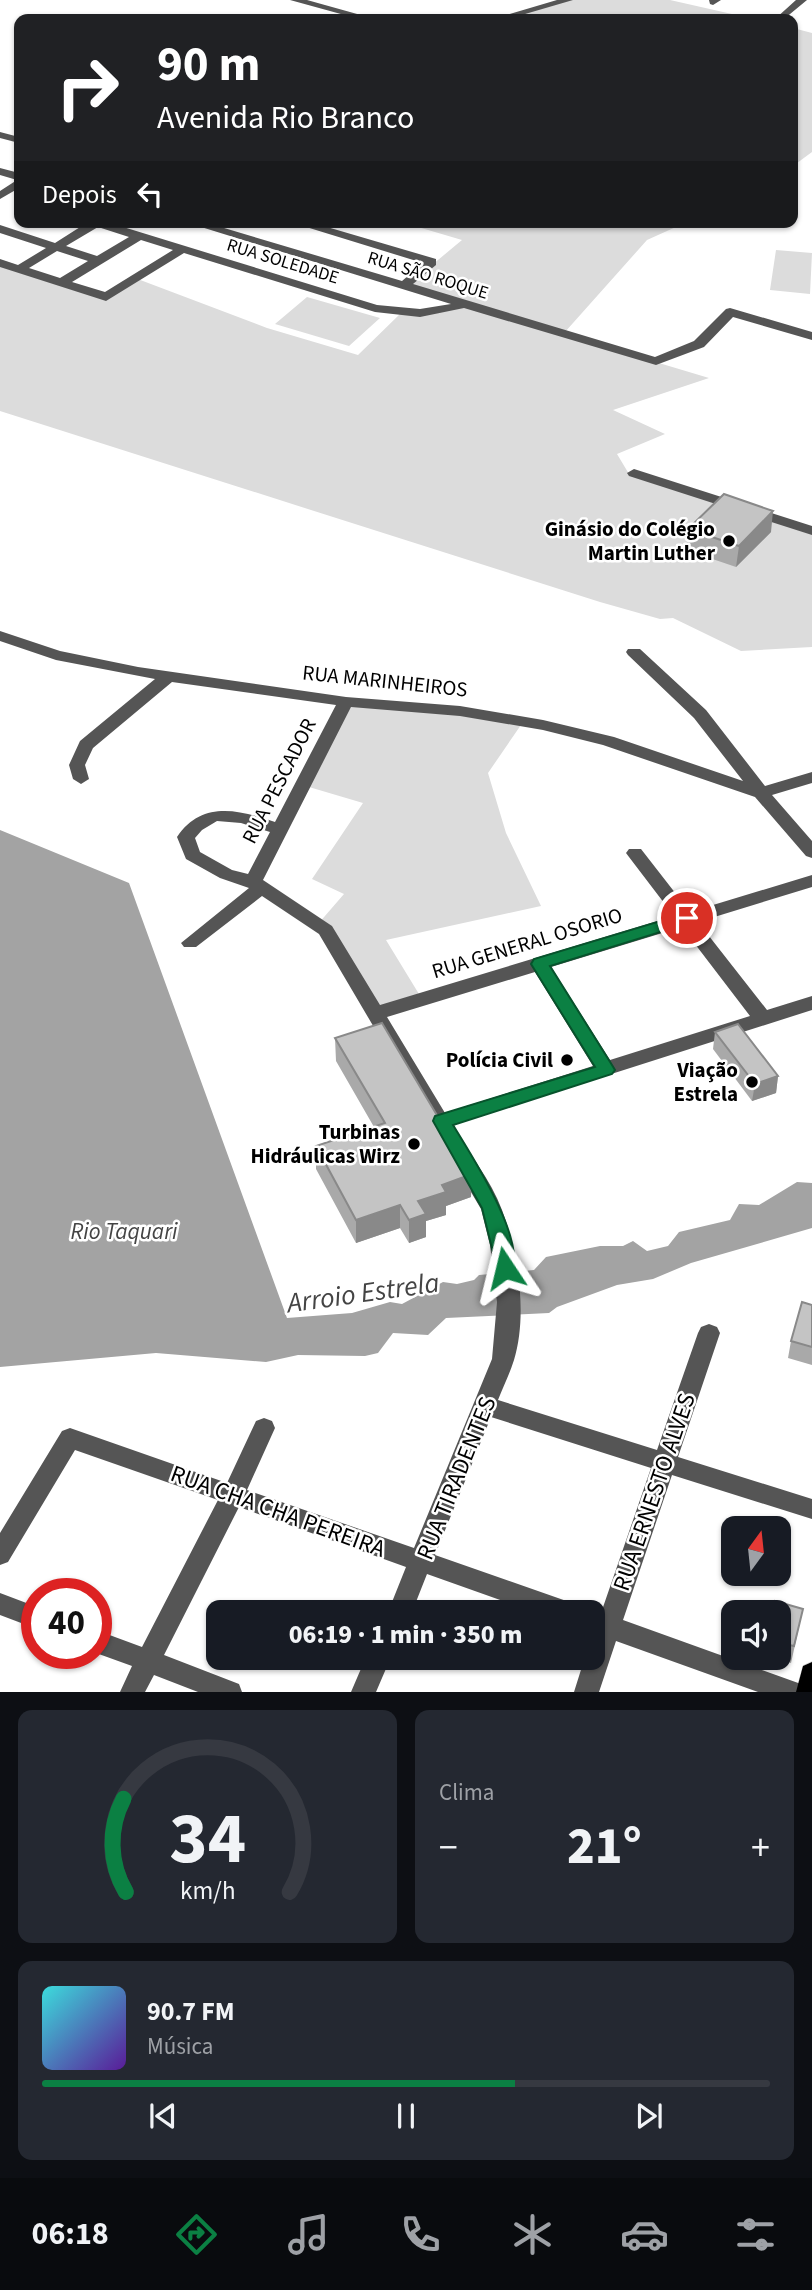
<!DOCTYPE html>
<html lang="pt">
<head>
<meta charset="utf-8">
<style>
  :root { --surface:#171b24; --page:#242831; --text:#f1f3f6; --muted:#9ea1a6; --line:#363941; --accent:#0b8043 }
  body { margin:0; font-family:"Source Sans 3",sans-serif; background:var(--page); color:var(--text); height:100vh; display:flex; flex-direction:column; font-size:26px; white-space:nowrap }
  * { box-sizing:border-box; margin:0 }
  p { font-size:23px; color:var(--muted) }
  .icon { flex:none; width:38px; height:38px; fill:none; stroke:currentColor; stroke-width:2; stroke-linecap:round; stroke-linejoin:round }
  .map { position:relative; height:1692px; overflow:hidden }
  .drawer { display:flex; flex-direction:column; gap:18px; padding:18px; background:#0d0f14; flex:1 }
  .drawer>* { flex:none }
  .top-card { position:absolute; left:14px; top:14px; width:784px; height:214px; border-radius:14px; box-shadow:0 2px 5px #0004; background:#202124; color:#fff; overflow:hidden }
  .needle { width:46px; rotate:15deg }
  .fabs { position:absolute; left:721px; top:1516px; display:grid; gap:14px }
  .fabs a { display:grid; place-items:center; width:70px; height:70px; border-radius:14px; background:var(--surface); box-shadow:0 2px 5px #0004; font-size:35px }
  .speed { position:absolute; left:21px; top:1578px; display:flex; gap:14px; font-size:35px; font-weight:700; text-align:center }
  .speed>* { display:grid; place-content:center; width:91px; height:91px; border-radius:50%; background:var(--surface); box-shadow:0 2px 5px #0004; line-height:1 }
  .speed .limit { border:10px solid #d22; background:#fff; color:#111 }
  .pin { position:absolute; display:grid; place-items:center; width:60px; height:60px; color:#fff; margin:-30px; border:4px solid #fff; border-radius:50%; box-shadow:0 2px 7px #0007 }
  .me { position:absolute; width:77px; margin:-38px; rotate:350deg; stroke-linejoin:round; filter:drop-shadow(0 0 5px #0008) }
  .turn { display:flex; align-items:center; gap:24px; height:147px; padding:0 28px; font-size:32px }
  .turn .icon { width:91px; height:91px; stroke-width:2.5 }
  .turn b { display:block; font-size:49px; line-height:60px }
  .then { display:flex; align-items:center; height:66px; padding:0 28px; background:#0003; gap:14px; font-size:26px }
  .big { font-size:52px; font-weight:800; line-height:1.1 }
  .drawer .widget { flex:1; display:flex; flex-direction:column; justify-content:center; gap:10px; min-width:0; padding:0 24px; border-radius:14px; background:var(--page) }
  .drawer .dial { align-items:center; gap:0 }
  .dial svg { height:182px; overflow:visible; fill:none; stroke:var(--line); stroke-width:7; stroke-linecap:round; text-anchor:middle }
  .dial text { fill:var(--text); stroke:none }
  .song { display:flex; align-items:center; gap:21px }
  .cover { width:84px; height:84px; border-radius:10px; background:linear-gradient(135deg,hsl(180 70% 55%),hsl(270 70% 35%)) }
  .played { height:7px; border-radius:4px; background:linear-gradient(90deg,var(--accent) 65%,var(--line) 65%) }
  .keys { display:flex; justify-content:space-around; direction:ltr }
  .heat { display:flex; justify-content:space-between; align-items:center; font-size:38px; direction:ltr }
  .drawer .tiles { flex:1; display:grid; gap:18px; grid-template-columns:1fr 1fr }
  .widget:last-child { grid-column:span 2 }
  .trip { position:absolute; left:206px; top:1600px; width:399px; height:70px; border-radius:14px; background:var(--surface); box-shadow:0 2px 5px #0004; font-weight:800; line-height:70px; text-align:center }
  .dock { display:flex; height:112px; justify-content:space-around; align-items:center; background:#090b0e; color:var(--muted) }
  .dock .icon { width:49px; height:49px }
  .dock .selected { color:var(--accent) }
  .dock b { font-size:32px; color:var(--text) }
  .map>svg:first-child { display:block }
  .green { fill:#dcdcdc }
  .water { fill:#a3a3a3 }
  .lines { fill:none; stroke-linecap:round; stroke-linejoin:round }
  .major-casing { stroke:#dbdbdb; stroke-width:1 }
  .minor { fill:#555; fill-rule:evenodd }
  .major { fill:#000; fill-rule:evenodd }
  .wall { fill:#a9a9a9 }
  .shaded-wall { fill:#898989 }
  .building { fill:#c4c4c4; stroke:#898989; stroke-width:2 }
  .route { fill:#0b8043; stroke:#07532c; stroke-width:2 }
  .poi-dot { fill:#000; stroke:#fff; stroke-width:2.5 }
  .labels { text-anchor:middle; stroke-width:5; stroke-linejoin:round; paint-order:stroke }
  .far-street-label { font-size:18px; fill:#000; stroke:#fff }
  .poi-label { font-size:21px; font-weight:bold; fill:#000; stroke:#fff; text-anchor:end }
  .street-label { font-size:21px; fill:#000; stroke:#fff }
  .water-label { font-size:23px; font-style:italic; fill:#444; stroke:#fff }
  .near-street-label { font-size:24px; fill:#000; stroke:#fff }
  .near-water-label { font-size:28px; font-style:italic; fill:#444; stroke:#fff }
</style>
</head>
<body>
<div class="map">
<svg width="812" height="1692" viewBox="0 0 812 1692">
  <rect width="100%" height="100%" fill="#fff"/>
  <path class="green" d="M568,0H670L754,19H498Z
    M793,28L812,33V152L793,166Z
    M401,222H687L647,240L565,332L408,285L462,240Z
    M776,250L812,253L810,294L770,290Z
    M0,263L104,298L135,278L267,328L358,355L401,313L462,304L709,378L613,410L665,434L617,454L629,474L812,534V647L741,651L673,618L660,619L600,602L0,411Z
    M307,297L380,318L349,346L275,324Z
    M346,702L523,722L488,773L506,833L541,906L386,940L422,999L377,1013L318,924L344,894L312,879L363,803L309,787Z"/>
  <path class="water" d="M0,830L129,883L287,1318L352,1313L390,1302L402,1304L443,1282L457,1284L474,1280L479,1275L534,1270L546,1257L600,1246H623L633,1241L647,1251L668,1246L679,1232L730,1220L739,1204L759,1205L797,1182L812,1183V1228L691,1263L653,1279L617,1285L557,1307L549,1313L446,1318L428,1335L393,1333L378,1353L365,1356L298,1355L266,1362L156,1353L0,1367Z"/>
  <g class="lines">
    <defs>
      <path id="major" d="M812,1662V1692H796L803,1666Z"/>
    </defs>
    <use href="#major" class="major-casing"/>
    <path class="minor" d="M290,0H307L375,19H359Z
      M557,0H573L508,19H493Z
      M709,0H721L713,5L710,4Z
      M796,0H807L784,19H775Z
      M0,132L19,137V143L0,138Z
      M0,168L19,173V188L0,199V191L17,180L0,175Z
      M88,222H107L377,305L420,309L451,304L185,222H204L402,281L423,263L290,222H310L436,259V265L413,284L655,357L694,341L726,309L730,308L812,332V340L733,317L704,347L656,365L464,308L420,317L375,312L184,253L106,301L0,267V259L18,265L46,248L0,233V225L55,243ZM98,227L129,237L97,256L66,246ZM141,240L173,250L105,292L72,282ZM57,251L88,261L60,278L29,268Z
      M634,469L812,526V535L629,476L627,473Z
      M0,631L60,651L138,667L346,697L460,706L543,720L614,737L743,781L694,718L628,655L626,652L628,649H640L706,710L765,786L812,772V783L772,795L812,841V858L806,856L755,797L603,745L543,730L460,716L351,707L263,880L332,926L380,1005L674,916L629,857L626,853L629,849H641L690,912L812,875V887L698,922L767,1010L812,996V1010L452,1125C468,1152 491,1180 502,1210C518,1253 528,1314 514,1360C510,1373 503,1387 498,1400L657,1450L698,1333L701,1327L709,1324L717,1327L720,1333L678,1457L812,1499V1519L672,1475L623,1620L801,1684L804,1692H758L616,1641L599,1692H574L585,1657H593V1612H588L593,1610L601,1613L651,1468L491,1417L435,1555L575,1604L578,1612H534L427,1574L412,1612H388L406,1567L239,1507L164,1655L239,1684L242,1692H198L154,1675L145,1692H120L132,1666L96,1653V1630L142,1647L218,1500L75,1450L8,1562L0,1565V1533L62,1431L70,1428L227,1483L256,1421L264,1418L272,1421L275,1428L247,1490L414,1548L492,1359L497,1302L490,1245L481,1209L319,934L262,896L196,947H184L181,943L249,888L220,878L186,859L177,837C202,800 239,810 275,822L336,705L172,682L93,748L85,765L89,779L81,784L73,779L69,765L80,741L155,679L56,660L0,641ZM217,821L241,823L270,832L248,874L232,870L200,852L195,838L202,830ZM682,927L750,1016L610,1060L551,967ZM535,972L593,1066L445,1113L387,1017Z
      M0,1593L37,1607V1629L0,1615Z
      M366,1657H391L376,1692H351Z"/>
    <use href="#major" class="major"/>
  </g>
  <path class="wall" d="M688,529L771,532L736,567L686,550Z
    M715,1032L778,1076L776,1093L752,1101L713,1049Z
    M335,1038L471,1197L446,1206V1215L426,1221V1237L409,1243L400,1228L356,1243L316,1169V1146L374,1127L336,1061Z
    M812,1305V1365L788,1358L791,1341Z
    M803,1609L791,1663L782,1660L776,1666L746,1657H779V1612L773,1610Z"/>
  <path class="shaded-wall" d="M773,511L771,532L736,567L739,546Z
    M778,1076L776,1093L752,1101L755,1084Z
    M472,1174L471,1197L446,1206V1215L426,1221V1237L409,1243V1220L418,1201L442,1185Z
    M400,1205V1228L356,1243V1220Z
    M785,1644L782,1660L776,1666L780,1650Z"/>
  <path class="building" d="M724,494L773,511L739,546L688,529Z
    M382,1023L472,1174L442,1185L446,1192L418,1201L426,1214L409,1220L400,1205L356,1220L316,1146L385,1123L335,1038Z
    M738,1024L778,1076L755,1084L715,1032Z
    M802,1302L812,1305V1347L791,1341Z
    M775,1601L803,1609L794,1646L785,1644L780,1650L779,1649V1612H743L745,1602L773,1610Z"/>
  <path class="route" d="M687,913L695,918L693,922L550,966L612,1065L615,1070L612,1074L453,1125C470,1153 528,1242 511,1273H498L482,1208L433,1121L435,1116L595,1067L531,964L534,959Z"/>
  <g class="poi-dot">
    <circle cx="729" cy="541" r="7"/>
    <circle cx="567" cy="1060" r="7"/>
    <circle cx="752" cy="1082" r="7"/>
    <circle cx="414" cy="1144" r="7"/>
  </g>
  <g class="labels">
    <g class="far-street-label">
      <text transform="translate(283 261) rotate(17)" y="6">RUA SOLEDADE</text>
      <text transform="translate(428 275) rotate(17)" y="6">RUA SÃO ROQUE</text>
    </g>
    <g class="poi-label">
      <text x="715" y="536">Ginásio do Colégio<tspan x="715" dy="24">Martin Luther</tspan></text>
      <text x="553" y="1067">Polícia Civil</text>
      <text x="738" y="1077">Viação<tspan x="738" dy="24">Estrela</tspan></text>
      <text x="400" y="1139">Turbinas<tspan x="400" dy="24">Hidráulicas Wirz</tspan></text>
    </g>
    <g class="street-label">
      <text transform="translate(385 681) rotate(6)" y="7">RUA MARINHEIROS</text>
      <text transform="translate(279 781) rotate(-63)" y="7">RUA PESCADOR</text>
      <text transform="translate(527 943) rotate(-17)" y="7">RUA GENERAL OSORIO</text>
    </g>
    <g class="water-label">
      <text x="124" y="1239">Rio Taquari</text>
    </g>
    <g class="near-street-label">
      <text transform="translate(456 1478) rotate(-68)" y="8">RUA TIRADENTES</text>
      <text transform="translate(654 1492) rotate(-71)" y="8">RUA ERNESTO ALVES</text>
      <text transform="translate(278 1511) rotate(20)" y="8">RUA CHA CHA PEREIRA</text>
    </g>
    <g class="near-water-label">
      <text transform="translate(363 1292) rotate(-8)" y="10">Arroio Estrela</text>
    </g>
  </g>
</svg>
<div class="fabs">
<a><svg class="needle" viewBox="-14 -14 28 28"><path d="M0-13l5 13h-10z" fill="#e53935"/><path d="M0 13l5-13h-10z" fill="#9ea1a6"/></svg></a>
<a><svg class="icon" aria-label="sound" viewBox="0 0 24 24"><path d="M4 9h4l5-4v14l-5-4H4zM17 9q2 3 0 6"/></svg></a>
</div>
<div class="speed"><div class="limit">40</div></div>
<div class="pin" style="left:687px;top:918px;background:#d93025"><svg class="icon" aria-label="arrive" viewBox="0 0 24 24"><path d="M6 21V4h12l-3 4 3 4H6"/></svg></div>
<svg class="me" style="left:505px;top:1268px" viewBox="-20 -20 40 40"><path d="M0-17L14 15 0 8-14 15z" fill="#0b8043" stroke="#fff" stroke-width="4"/></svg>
<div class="trip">06:19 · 1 min · 350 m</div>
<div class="top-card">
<div class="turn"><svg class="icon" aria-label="right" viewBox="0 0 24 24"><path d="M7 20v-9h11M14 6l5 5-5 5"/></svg><div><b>90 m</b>Avenida Rio Branco</div></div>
<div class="then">Depois<svg class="icon" aria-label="left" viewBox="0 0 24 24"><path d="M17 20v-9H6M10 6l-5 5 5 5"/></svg></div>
</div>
</div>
<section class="drawer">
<div class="tiles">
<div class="widget dial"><svg viewBox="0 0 100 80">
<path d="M14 69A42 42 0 1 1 86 69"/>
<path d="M14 69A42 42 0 0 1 13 28" stroke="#0b8043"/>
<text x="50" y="56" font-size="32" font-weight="700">34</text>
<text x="50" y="72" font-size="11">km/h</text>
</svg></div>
<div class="widget"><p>Clima</p>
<div class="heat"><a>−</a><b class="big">21°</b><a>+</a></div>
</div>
<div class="widget">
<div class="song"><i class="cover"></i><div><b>90.7 FM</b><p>Música</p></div></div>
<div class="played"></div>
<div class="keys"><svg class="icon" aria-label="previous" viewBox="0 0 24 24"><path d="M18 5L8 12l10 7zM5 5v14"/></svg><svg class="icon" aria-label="pause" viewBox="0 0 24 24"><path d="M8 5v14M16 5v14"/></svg><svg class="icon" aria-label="next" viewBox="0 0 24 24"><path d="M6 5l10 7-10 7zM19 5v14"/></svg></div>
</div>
</div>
</section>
<nav class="dock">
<b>06:18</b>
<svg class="icon selected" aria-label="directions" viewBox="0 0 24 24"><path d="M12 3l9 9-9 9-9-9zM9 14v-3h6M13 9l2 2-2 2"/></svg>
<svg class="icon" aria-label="music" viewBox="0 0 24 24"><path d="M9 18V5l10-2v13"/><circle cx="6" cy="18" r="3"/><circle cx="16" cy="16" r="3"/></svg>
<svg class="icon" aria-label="phone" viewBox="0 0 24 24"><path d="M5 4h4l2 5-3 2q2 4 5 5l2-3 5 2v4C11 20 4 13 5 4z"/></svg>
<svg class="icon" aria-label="climate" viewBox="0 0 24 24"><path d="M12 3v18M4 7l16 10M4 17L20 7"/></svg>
<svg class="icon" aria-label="car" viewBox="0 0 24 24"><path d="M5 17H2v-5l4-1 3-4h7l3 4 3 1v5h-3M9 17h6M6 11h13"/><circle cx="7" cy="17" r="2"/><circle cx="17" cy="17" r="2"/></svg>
<svg class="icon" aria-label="filters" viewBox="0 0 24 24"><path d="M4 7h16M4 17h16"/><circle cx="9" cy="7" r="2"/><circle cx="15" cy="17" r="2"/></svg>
</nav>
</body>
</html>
